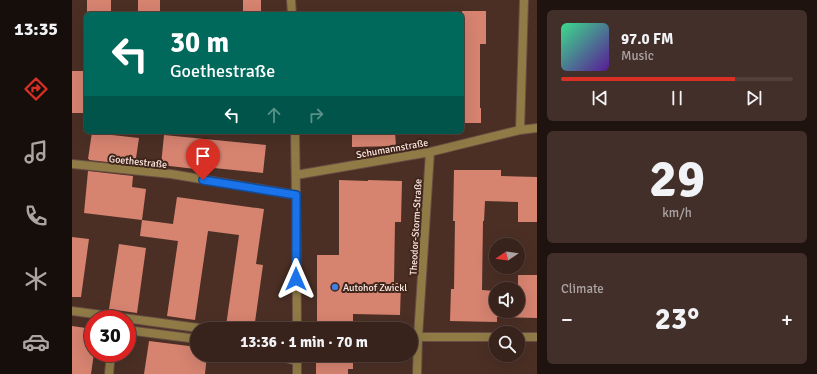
<!DOCTYPE html>
<html lang="en">
<head>
<meta charset="utf-8">
<style>
  :root { --surface:#38231c; --page:#432f29; --text:#f1f3f6; --muted:#aba4a3; --line:#52403b; --accent:#d93025 }
  body { margin:0; font-family:Signika,sans-serif; background:var(--page); color:var(--text); height:100vh; display:flex; flex-direction:column; font-size:15px; white-space:nowrap }
  * { box-sizing:border-box; margin:0 }
  p { font-size:13px; color:var(--muted) }
  .icon { flex:none; width:22px; height:22px; fill:none; stroke:currentColor; stroke-width:2; stroke-linecap:round; stroke-linejoin:round }
  .map { position:relative; flex:1; overflow:hidden }
  .details { display:flex; flex-direction:column; gap:10px; padding:10px; background:#1f130f; width:280px }
  .details>* { flex:none }
  .banner { position:absolute; left:12px; top:12px; width:380px; height:122px; border-radius:6px; box-shadow:0 4px 16px #0002,0 0 0 1px var(--line); background:#00695c; color:#fff; overflow:hidden }
  .needle { width:26px; rotate:257deg }
  .buttons { position:absolute; left:417px; top:238px; display:grid; gap:8px }
  .buttons a { display:grid; place-items:center; width:36px; height:36px; border-radius:50%; background:var(--surface); box-shadow:0 4px 16px #0002,0 0 0 1px var(--line); font-size:20px }
  .speed { position:absolute; left:12px; top:310px; display:flex; gap:8px; font-size:20px; font-weight:700; text-align:center }
  .speed>* { display:grid; place-content:center; width:52px; height:52px; border-radius:50%; background:var(--surface); box-shadow:0 4px 16px #0002,0 0 0 1px var(--line); line-height:1 }
  .speed .limit { border:6px solid #d22; background:#fff; color:#111 }
  .pin { position:absolute; display:grid; place-items:center; width:34px; height:34px; color:#fff; margin:-41px -17px; border-radius:50% 50% 50% 0; rotate:-45deg; box-shadow:0 0 4px #0007 }
  .pin .icon { rotate:45deg }
  .me { position:absolute; width:44px; margin:-22px; rotate:0deg; stroke-linejoin:round; filter:drop-shadow(0 0 3px #0008) }
  .turn { display:flex; align-items:center; gap:14px; height:84px; padding:0 20px; font-size:18px }
  .turn .icon { width:52px; height:52px; stroke-width:2.5 }
  .turn b { display:block; font-size:28px; line-height:34px }
  .lanes { display:flex; align-items:center; height:38px; padding:0 20px; background:#0003; justify-content:center; gap:20px; direction:ltr }
  .lanes .off { opacity:.35 }
  .big { font-size:30px; font-weight:700; line-height:1.1 }
  .details .widget { flex:1; display:flex; flex-direction:column; justify-content:center; gap:6px; min-width:0; padding:0 14px; border-radius:6px; background:var(--page) }
  .details .dial { align-items:center; gap:0 }
  .dial b { font-size:52px; line-height:1 }
  .song { display:flex; align-items:center; gap:12px }
  .cover { width:48px; height:48px; border-radius:6px; background:linear-gradient(135deg,hsl(150 70% 55%),hsl(270 70% 35%)) }
  .played { height:4px; border-radius:2px; background:linear-gradient(90deg,var(--accent) 75%,var(--line) 75%) }
  .keys { display:flex; justify-content:space-around; direction:ltr }
  .heat { display:flex; justify-content:space-between; align-items:center; font-size:22px; direction:ltr }
  .trip { position:absolute; left:118px; top:322px; width:228px; height:40px; border-radius:20px; background:var(--surface); box-shadow:0 4px 16px #0002,0 0 0 1px var(--line); font-weight:700; line-height:40px; text-align:center }
  main { display:flex; flex:1; min-height:0 }
  .tabs { display:flex; flex-direction:column; width:72px; justify-content:space-around; align-items:center; background:#160e0b; color:var(--muted) }
  .tabs .icon { width:28px; height:28px }
  .tabs .on { color:var(--accent) }
  .tabs b { font-size:18px; color:var(--text) }
  .map>svg:first-child { display:block }
  .building { fill:#d68370 }
  .lines { fill:none; stroke-linecap:round; stroke-linejoin:round }
  .service-casing { stroke:#674d43; stroke-width:10 }
  .minor-casing { stroke:#674d43; stroke-width:10 }
  .service { stroke:#907b47; stroke-width:8 }
  .minor { stroke:#907b47; stroke-width:8 }
  .route-casing { stroke:#114b97; stroke-width:10 }
  .route { stroke:#1a73e8; stroke-width:7 }
  .shop-dot { fill:#3f7fe0; stroke:#40251b; stroke-width:1.5 }
  .labels { text-anchor:middle; stroke-width:4; stroke-linejoin:round; paint-order:stroke }
  .street-label { font-size:10px; fill:#fce9e2; stroke:#40251b }
  .poi-label { font-size:10px; fill:#fce9e2; stroke:#40251b; text-anchor:start }
</style>
</head>
<body>
<main>
<nav class="tabs">
<b>13:35</b>
<svg class="icon on" aria-label="directions" viewBox="0 0 24 24"><path d="M12 3l9 9-9 9-9-9zM9 14v-3h6M13 9l2 2-2 2"/></svg>
<svg class="icon" aria-label="music" viewBox="0 0 24 24"><path d="M9 18V5l10-2v13"/><circle cx="6" cy="18" r="3"/><circle cx="16" cy="16" r="3"/></svg>
<svg class="icon" aria-label="phone" viewBox="0 0 24 24"><path d="M5 4h4l2 5-3 2q2 4 5 5l2-3 5 2v4C11 20 4 13 5 4z"/></svg>
<svg class="icon" aria-label="climate" viewBox="0 0 24 24"><path d="M12 3v18M4 7l16 10M4 17L20 7"/></svg>
<svg class="icon" aria-label="car" viewBox="0 0 24 24"><path d="M5 17H2v-5l4-1 3-4h7l3 4 3 1v5h-3M9 17h6M6 11h13"/><circle cx="7" cy="17" r="2"/><circle cx="17" cy="17" r="2"/></svg>
</nav>
<div class="map">
<svg width="465" height="374" viewBox="0 0 465 374">
  <rect width="100%" height="100%" fill="#4b2f25"/>
  <path class="building" d="M15,0H39V14H15Z
    M66,0H88V13L66,14Z
    M171,0H189V14H171Z
    M390,11H414V44H408V108H409V123H390Z
    M0,71H14V113H0Z
    M20,132L40,134V135L67,138L63,165L17,160V159H16Z
    M280,132H323L324,146L280,147Z
    M92,135L194,145L191,173L132,167V170L89,165Z
    M382,170H429V176L465,177V222H446V202L413,201L412,221H411L410,290L424,291V311H446V275H465V318L425,317V322L378,321L379,289H382L383,221H381Z
    M16,171L61,176L60,187L74,189L70,220L12,213Z
    M267,180L296,181V180L330,181L329,222H323L322,283H329L328,315L281,314V329H245V255H267Z
    M105,197L192,209L184,264L191,265L182,329H175L154,326L167,235L136,231L123,320L95,316L106,241L68,236L70,220L101,224Z
    M0,237L17,239L9,297H0Z
    M47,244L74,248L65,313L37,309Z
    M0,326L21,329V353H22L19,374H0Z
    M77,341L125,347V355H135L133,374H72Z
    M244,355H281V369H276V374H244Z"/>
  <g class="lines">
    <defs>
      <path id="service" d="M448,130L452,0
        M0,311L134,329
        M55,330L125,339
        M201,355L225,361
        M37,374L39,353"/>
      <path id="minor" d="M219,0L220,14
        M223,132L224,195L225,329
        M0,164L99,174L224,195
        M224,175L358,152L448,130L465,128
        M346,337H424
        M446,337H465
        M225,374V355
        M345,374L346,337L358,152"/>
    </defs>
    <use href="#service" class="service-casing"/>
    <use href="#minor" class="minor-casing"/>
    <use href="#service" class="service"/>
    <use href="#minor" class="minor"/>
  </g>
  <g class="lines">
    <defs>
      <path id="route" d="M131,180L224,195V279"/>
    </defs>
    <use href="#route" class="route-casing"/>
    <use href="#route" class="route"/>
  </g>
  <circle class="shop-dot" cx="263" cy="287" r="4"/>
  <g class="labels">
    <g class="street-label">
      <text transform="translate(320 148) rotate(-10)" y="4">Schumannstraße</text>
      <text transform="translate(66 161) rotate(6)" y="4">Goethestraße</text>
      <text transform="translate(343 227) rotate(-87)" y="4">Theodor-Storm-Straße</text>
    </g>
    <g class="poi-label">
      <text x="271" y="291">Autohof Zwickl</text>
    </g>
  </g>
</svg>
<div class="buttons">
<a><svg class="needle" viewBox="-14 -14 28 28"><path d="M0-13l5 13h-10z" fill="#e53935"/><path d="M0 13l5-13h-10z" fill="#aba4a3"/></svg></a>
<a><svg class="icon" aria-label="sound" viewBox="0 0 24 24"><path d="M4 9h4l5-4v14l-5-4H4zM17 9q2 3 0 6"/></svg></a>
<a><svg class="icon" aria-label="search" viewBox="0 0 24 24"><circle cx="10" cy="10" r="6"/><path d="M15 15l6 6"/></svg></a>
</div>
<div class="speed"><div class="limit">30</div></div>
<div class="pin" style="left:131px;top:180px;background:#d93025"><svg class="icon" aria-label="arrive" viewBox="0 0 24 24"><path d="M6 21V4h12l-3 4 3 4H6"/></svg></div>
<svg class="me" style="left:224px;top:279px" viewBox="-20 -20 40 40"><path d="M0-17L14 15 0 8-14 15z" fill="#1a73e8" stroke="#fff" stroke-width="4"/></svg>
<div class="trip">13:36 · 1 min · 70 m</div>
<div class="banner">
<div class="turn"><svg class="icon" aria-label="left" viewBox="0 0 24 24"><path d="M17 20v-9H6M10 6l-5 5 5 5"/></svg><div><b>30 m</b>Goethestraße</div></div>
<div class="lanes"><svg class="icon" aria-label="left" viewBox="0 0 24 24"><path d="M17 20v-9H6M10 6l-5 5 5 5"/></svg><svg class="icon off" aria-label="ahead" viewBox="0 0 24 24"><path d="M12 20V5M6 11l6-6 6 6"/></svg><svg class="icon off" aria-label="right" viewBox="0 0 24 24"><path d="M7 20v-9h11M14 6l5 5-5 5"/></svg></div>
</div>
</div>
<section class="details">
<div class="widget">
<div class="song"><i class="cover"></i><div><b>97.0 FM</b><p>Music</p></div></div>
<div class="played"></div>
<div class="keys"><svg class="icon" aria-label="previous" viewBox="0 0 24 24"><path d="M18 5L8 12l10 7zM5 5v14"/></svg><svg class="icon" aria-label="pause" viewBox="0 0 24 24"><path d="M8 5v14M16 5v14"/></svg><svg class="icon" aria-label="next" viewBox="0 0 24 24"><path d="M6 5l10 7-10 7zM19 5v14"/></svg></div>
</div>
<div class="widget dial"><b>29</b><p>km/h</p></div>
<div class="widget"><p>Climate</p>
<div class="heat"><a>−</a><b class="big">23°</b><a>+</a></div>
</div>
</section>
</main>
</body>
</html>
